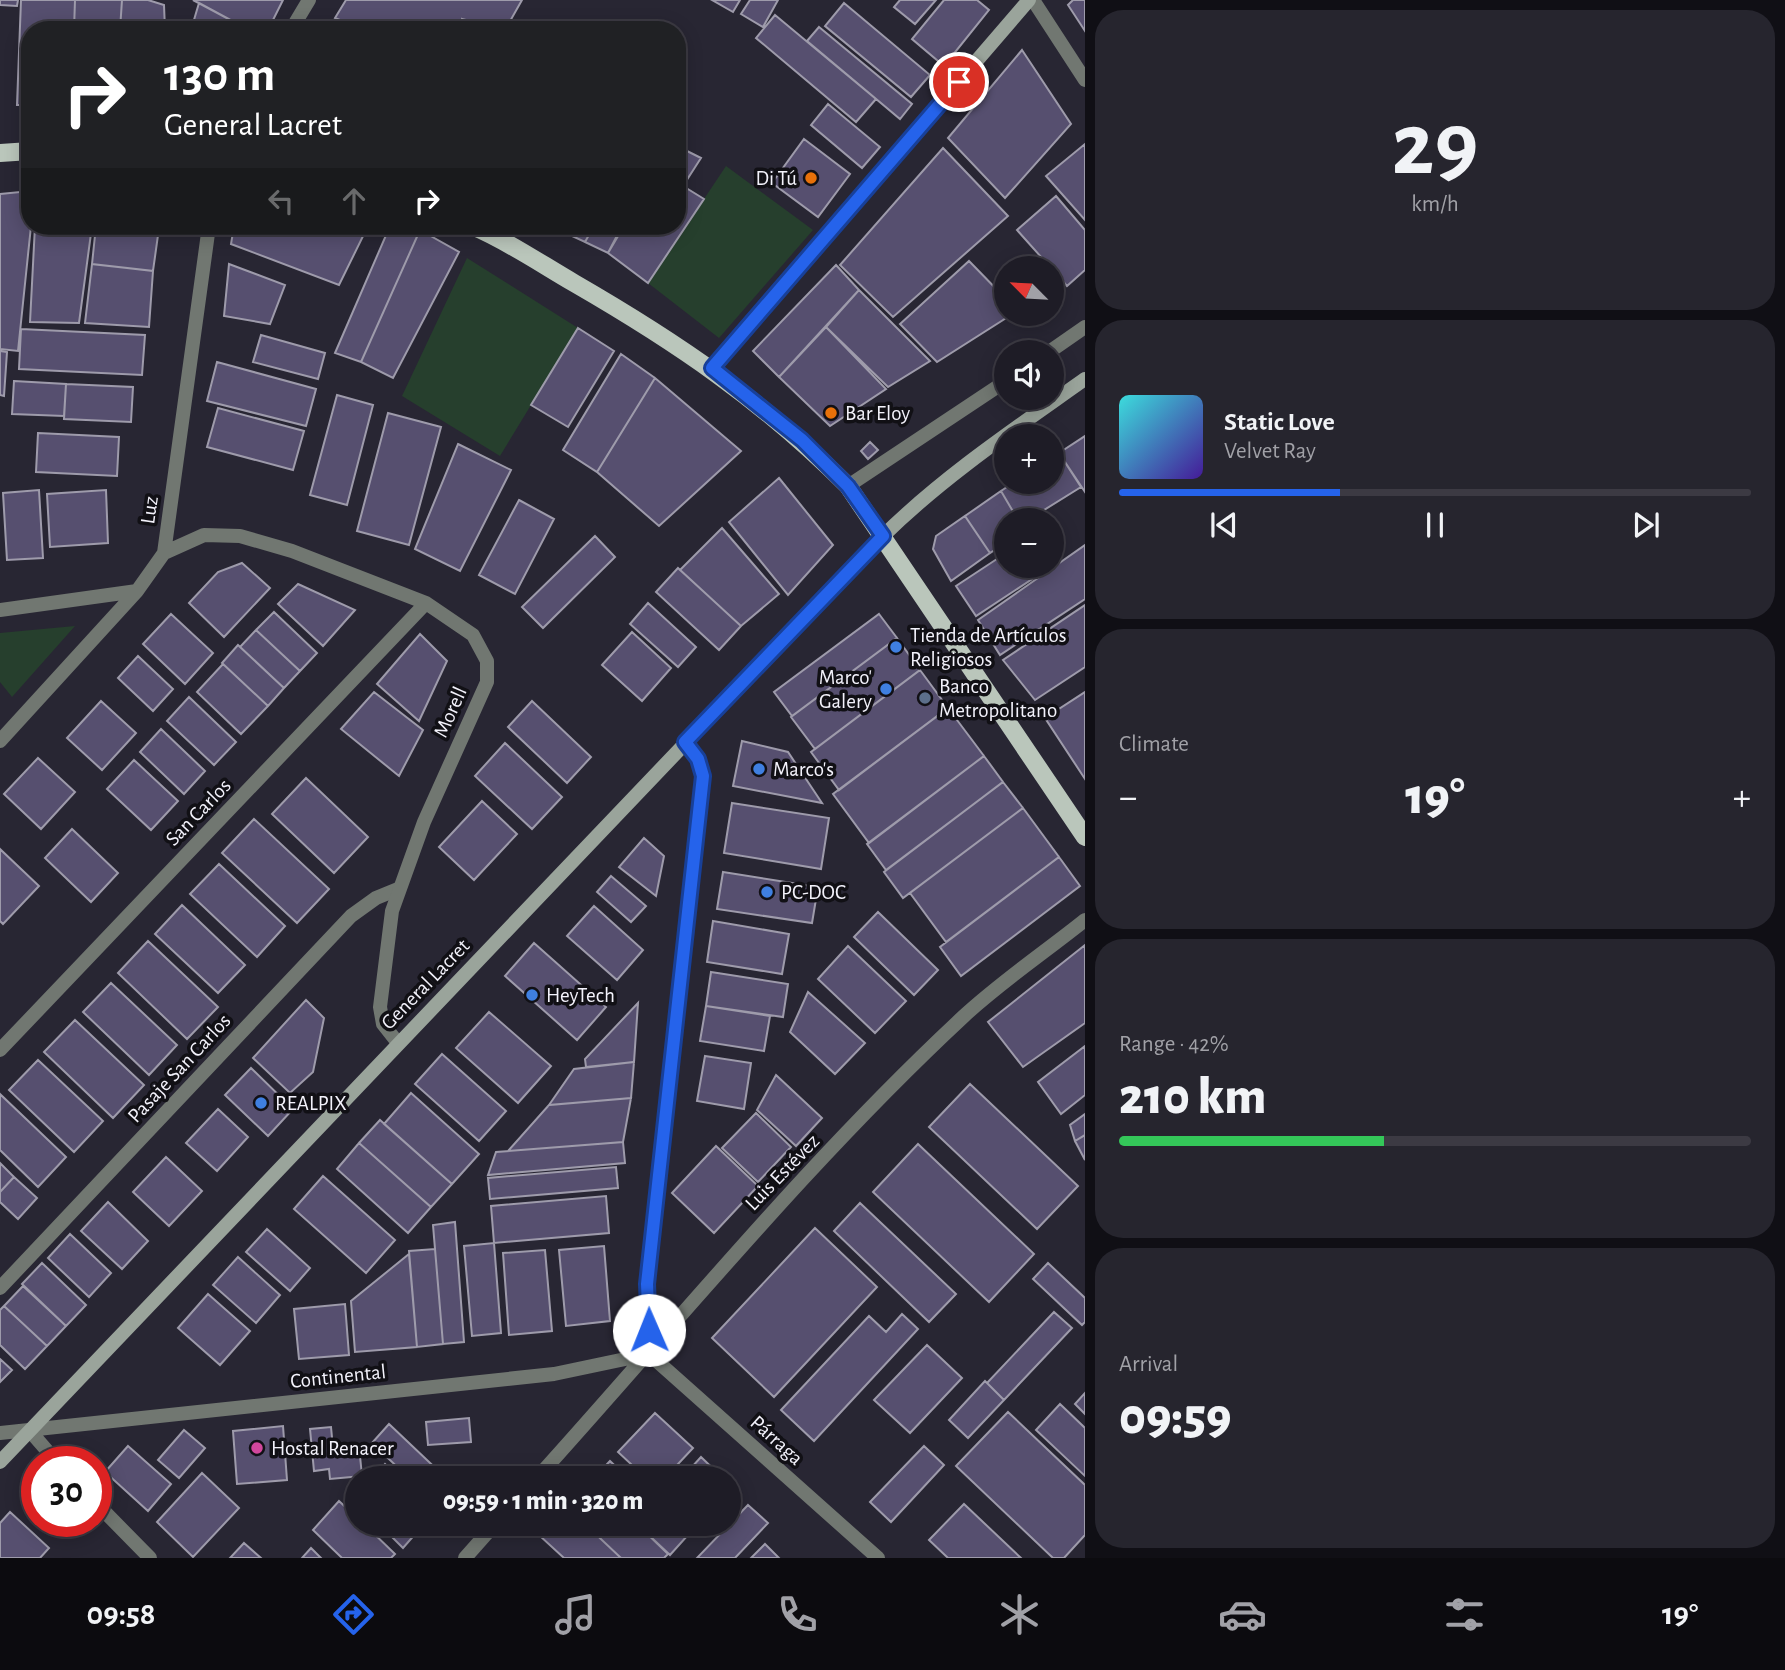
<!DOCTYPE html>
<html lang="en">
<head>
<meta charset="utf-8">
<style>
  :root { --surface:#1e1c26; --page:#26252e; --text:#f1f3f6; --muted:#a1a1a7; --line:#3c3a43; --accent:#2563eb }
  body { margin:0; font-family:"Alegreya Sans",sans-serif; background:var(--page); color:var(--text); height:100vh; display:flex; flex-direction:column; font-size:26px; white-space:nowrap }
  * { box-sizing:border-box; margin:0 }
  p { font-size:23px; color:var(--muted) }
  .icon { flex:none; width:38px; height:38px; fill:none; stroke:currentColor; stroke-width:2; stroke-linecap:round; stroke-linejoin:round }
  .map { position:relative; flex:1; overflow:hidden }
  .panel { display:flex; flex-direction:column; gap:10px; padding:10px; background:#100f15; width:700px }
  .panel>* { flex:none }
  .guide { position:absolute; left:21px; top:21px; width:665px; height:214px; border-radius:28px; box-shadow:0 4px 18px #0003,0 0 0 2px var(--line); background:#202124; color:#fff; overflow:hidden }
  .needle { width:46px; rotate:294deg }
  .fabs { position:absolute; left:994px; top:256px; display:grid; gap:14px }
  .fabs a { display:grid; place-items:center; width:70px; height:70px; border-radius:50%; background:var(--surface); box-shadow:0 4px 18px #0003,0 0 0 2px var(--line); font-size:35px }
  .speed { position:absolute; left:21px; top:1446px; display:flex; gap:14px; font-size:35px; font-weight:700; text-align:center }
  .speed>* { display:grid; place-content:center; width:91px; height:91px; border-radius:50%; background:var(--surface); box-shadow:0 4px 18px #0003,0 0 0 2px var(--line); line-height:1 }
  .speed .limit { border:10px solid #d22; background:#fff; color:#111 }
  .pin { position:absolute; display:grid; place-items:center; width:60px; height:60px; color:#fff; margin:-30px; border:4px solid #fff; border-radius:50%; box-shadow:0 2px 7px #0007 }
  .me { position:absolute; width:77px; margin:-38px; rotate:359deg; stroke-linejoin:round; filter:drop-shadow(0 0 5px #0008) }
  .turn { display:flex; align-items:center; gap:24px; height:147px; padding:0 28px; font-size:32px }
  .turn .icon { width:91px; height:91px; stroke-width:2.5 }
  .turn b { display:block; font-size:49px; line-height:60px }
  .lanes { display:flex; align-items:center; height:66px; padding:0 28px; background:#0003; justify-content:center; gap:35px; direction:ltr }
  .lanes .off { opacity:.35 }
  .big { font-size:52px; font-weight:800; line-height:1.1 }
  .panel .card { flex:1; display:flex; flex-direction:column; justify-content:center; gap:10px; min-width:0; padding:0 24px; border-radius:28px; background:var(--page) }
  .panel .dial { align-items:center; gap:0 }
  .dial b { font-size:91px; line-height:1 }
  .song { display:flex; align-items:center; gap:21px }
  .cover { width:84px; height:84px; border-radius:10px; background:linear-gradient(135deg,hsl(180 70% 55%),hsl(260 70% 35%)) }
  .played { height:7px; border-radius:4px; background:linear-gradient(90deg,var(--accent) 35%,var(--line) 35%) }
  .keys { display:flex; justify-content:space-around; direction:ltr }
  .heat { display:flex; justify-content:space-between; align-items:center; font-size:38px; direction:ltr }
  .charge { height:10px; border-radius:5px; background:linear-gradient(90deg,#34c759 42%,var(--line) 0) }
  .trip { position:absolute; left:345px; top:1466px; width:396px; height:70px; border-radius:35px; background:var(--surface); box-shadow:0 4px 18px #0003,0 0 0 2px var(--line); font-weight:800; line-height:70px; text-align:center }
  .dock { display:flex; height:112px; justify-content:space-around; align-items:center; background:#0c0b0f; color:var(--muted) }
  .dock .icon { width:49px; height:49px }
  .dock .current { color:var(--accent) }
  .dock b { font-size:32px; color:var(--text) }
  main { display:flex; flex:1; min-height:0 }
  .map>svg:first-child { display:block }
  .green { fill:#263f2d }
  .building { fill:#564f6f; stroke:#9e9bab; stroke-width:2 }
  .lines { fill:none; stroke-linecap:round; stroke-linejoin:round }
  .lane { stroke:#717771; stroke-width:14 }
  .street { stroke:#717771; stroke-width:14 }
  .secondary { stroke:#9aa49b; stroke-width:14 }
  .primary { stroke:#bac6bb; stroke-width:18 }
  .route-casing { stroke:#184099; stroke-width:18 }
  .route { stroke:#2563eb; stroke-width:12 }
  .food-dot { fill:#e8710a; stroke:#111015; stroke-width:2.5 }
  .shop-dot { fill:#3f7fe0; stroke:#111015; stroke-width:2.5 }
  .service-dot { fill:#5c6f8a; stroke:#111015; stroke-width:2.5 }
  .hotel-dot { fill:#d1479c; stroke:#111015; stroke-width:2.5 }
  .labels { text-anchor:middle; stroke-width:7; stroke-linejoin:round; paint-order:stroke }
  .poi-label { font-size:21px; fill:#f3f2fb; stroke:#111015; text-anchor:start }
  .street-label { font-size:21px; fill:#f3f2fb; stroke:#111015 }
</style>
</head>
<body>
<main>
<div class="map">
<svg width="1085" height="1558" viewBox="0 0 1085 1558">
  <rect width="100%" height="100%" fill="#282633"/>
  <path class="green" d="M726,166L813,230L719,338L648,283Z
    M467,258L578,328L500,456L402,396Z
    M75,626L12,697L0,682V633Z"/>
  <path class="building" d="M0,0H18L17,6L0,5Z
    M21,0H75L74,30H30V105H17Z
    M75,0H122L120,30H74Z
    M122,0H148L164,5L165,30H120Z
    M193,0H283L268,30H249Z
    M346,0H522L505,30L462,19L459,30H364L335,18Z
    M712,0H740L733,12Z
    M750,0H778L763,27L741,14Z
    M900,0H936L915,24L894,7Z
    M944,0H977L989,10L944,66L912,39Z
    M1073,0H1085V31L1068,5Z
    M199,3L249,30H191Z
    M844,3L930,75L911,97L825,26Z
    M775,15L876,99L856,122L756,38Z
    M462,19L498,30H459Z
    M819,27L912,104L900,119L807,41Z
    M1022,50L1071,124L1005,198L948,138Z
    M828,104L880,147L862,168L811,125Z
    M804,139L850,174L818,217L772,183Z
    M1085,144V220L1046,176Z
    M677,146L701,158L683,186L704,199L648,283L608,253L624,226H677Z
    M943,148L1008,216L893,317L840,265Z
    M30,191L31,226L18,351L0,349V194Z
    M1056,196L1085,230V270L1067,286L1017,230Z
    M35,226H92L79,323L30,322Z
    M96,226L159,228L153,271L92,264Z
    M234,226H368L339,285L231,244Z
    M390,226L420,230L361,362L335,353Z
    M561,226H594L585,242L559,230Z
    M594,226H622L608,253L585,242Z
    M420,230L459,252L393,378L361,362Z
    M969,261L1006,299V313H1014L937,362L900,324Z
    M92,264L153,271L149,327L85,323Z
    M229,264L285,285L270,324L224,316Z
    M836,265L859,290L779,377L753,351Z
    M859,290L930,361L888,387L826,327Z
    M826,327L886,389L830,426L779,377Z
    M578,328L614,351L568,427L531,405Z
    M21,329L145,335L142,375L19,369Z
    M261,335L325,353L318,379L253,362Z
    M0,351L7,352L4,396L0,395Z
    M621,354L655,378L597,472L563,450Z
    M217,362L316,389L306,426L207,401Z
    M655,378L741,451L659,526L597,472Z
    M14,381L66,384L64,416L12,414Z
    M66,384L133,387L131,422L64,419Z
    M337,395L373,405L347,505L310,495Z
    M218,408L304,431L293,470L207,447Z
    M388,413L441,427L409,545L357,531Z
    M38,433L119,437L117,476L36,472Z
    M1085,436V492L1059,453Z
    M870,442L878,450L868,459L861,451Z
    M458,444L511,470L460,571L415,549Z
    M1059,453L1081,487L1028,520H1018L1001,491L1016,481H1052V458Z
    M779,478L833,545L788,595L729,522Z
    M39,490L43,558L7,560L3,493Z
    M106,490L108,543L50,547L47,494Z
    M1001,491L1018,520H1006V542L990,553L965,516Z
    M519,500L554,519L515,594L479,575Z
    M965,516L990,553L951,581L933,549L936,536Z
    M722,528L779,594L741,626L680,570Z
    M595,536L615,557L543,628L522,607Z
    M1085,545V599L1000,655L978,620Z
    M1006,553V565L1052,566L976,616L956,586Z
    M242,563L270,588L224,637L189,603L218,572Z
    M678,568L741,626L719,650L656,592Z
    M298,584L355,610L323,646L278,604Z
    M648,603L696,647L678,667L630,624Z
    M1085,605V667L1035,700L1003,660Z
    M274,612L317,653L300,671L256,630Z
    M171,614L213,653L185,684L143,644Z
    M879,614L897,638L792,716L774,692Z
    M256,630L300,671L284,688L240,647Z
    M632,632L671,668L642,701L602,665Z
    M420,634L447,661L419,721L377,684Z
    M897,638L920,670L815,749L791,717Z
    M238,645L284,688L268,706L222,663Z
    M138,656L173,689L153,711L118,678Z
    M223,664L268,706L241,734L197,692Z
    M920,670L948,708L839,790L811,752Z
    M374,692L423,730L399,776L341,729Z
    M1085,692V779L1045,718Z
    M189,697L236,742L214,765L167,721Z
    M101,701L136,733L102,770L67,738Z
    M532,701L591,757L567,783L508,727Z
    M948,708L984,756L869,843L833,794Z
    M161,729L205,771L184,794L140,752Z
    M742,741L788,752L822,803L733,786Z
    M505,743L562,797L532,829L475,776Z
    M984,756L1003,782L886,870L867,844Z
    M38,758L75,792L41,829L4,794Z
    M134,760L178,801L151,830L107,789Z
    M306,778L368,837L334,873L272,814Z
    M1003,782L1023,808L903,898L884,872Z
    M482,801L517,834L474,880L439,847Z
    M732,803L829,818L821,869L724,853Z
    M1023,808L1059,857L946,942L910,893Z
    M254,819L329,889L297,923L222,853Z
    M72,829L118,873L91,902L45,858Z
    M644,838L664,856L656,896L619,867Z
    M0,849L39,886L3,924L0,921Z
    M1059,857L1080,886L961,976L940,947Z
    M219,864L285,926L257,957L190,894Z
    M723,872L818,887L812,923L717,909Z
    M611,876L646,906L631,922L597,892Z
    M182,905L245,965L218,993L155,934Z
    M594,906L643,950L617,980L567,936Z
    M878,912L938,970L914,995L854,937Z
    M713,921L789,934L782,974L707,962Z
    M148,941L218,1007L187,1039L118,973Z
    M534,943L606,1007L577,1040L505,976Z
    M1085,945V1023L1023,1067L988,1022Z
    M848,946L906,1001L875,1033L818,979Z
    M711,972L788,984L783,1017L706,1006Z
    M111,983L177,1045L149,1075L83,1012Z
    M808,992L865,1043L835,1074L790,1032Z
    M306,1000L324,1018L313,1072L290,1093L253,1058Z
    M638,1003L634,1062L586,1067L585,1059Z
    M706,1006L770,1016L764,1051L700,1041Z
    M489,1012L551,1066L518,1103L456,1048Z
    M75,1020L144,1085L113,1118L44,1052Z
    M1085,1046V1095L1061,1114L1038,1082Z
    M442,1054L506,1111L479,1141L415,1084Z
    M705,1056L751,1063L744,1109L697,1101Z
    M38,1060L103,1121L74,1152L9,1090Z
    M634,1062L631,1098L549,1105L574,1069Z
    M251,1068L293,1109L268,1136L225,1095Z
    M776,1075L822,1118L796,1146L757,1110Z
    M970,1084L1078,1186L1037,1229L929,1127Z
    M411,1093L479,1154L452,1184L384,1124Z
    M0,1094L66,1157L38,1187L0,1150Z
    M631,1098L623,1142L508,1151L549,1105Z
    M218,1109L248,1137L217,1171L186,1143Z
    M756,1113L791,1147L758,1182L722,1148Z
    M1085,1114V1135L1075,1141L1070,1125Z
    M380,1120L452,1184L431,1207L359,1143Z
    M1085,1135V1160L1075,1141Z
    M623,1142L625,1163L488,1175L496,1152Z
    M359,1143L431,1207L408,1233L337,1169Z
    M918,1144L1034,1254L989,1302L873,1192Z
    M716,1146L758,1186L714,1233L672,1193Z
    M166,1157L202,1191L169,1226L133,1192Z
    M0,1163L14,1177L0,1192Z
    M616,1167L618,1188L490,1199L488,1178Z
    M323,1176L395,1240L366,1273L294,1209Z
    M14,1177L37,1198L18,1219L0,1202V1192Z
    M606,1196L609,1233L494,1243L491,1206Z
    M108,1202L148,1241L122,1269L81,1231Z
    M860,1203L956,1294L929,1322L834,1231Z
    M455,1222L464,1342L443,1344L433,1225Z
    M815,1228L877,1287L774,1397L712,1338Z
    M267,1229L310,1268L290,1291L246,1252Z
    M70,1234L111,1273L89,1297L48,1258Z
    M494,1243L501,1333L472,1336L464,1246Z
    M604,1246L610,1321L566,1326L559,1250Z
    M435,1249L443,1344L417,1347L409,1251Z
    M545,1250L552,1331L509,1335L503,1253Z
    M409,1254L417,1347L355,1352L351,1301Z
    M238,1257L280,1295L256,1323L213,1285Z
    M42,1263L86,1305L66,1326L22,1284Z
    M1048,1263L1085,1298V1322L1082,1325L1033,1279Z
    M23,1286L66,1326L47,1346L4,1306Z
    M208,1294L250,1331L220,1365L178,1328Z
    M345,1304L349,1355L299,1359L294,1309Z
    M4,1306L47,1346L25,1369L0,1345V1310Z
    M1054,1312L1072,1328L1004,1400L987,1383Z
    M902,1314L918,1329L814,1441L781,1410L869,1316L886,1332Z
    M927,1345L962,1378L910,1433L874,1400Z
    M0,1359L12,1370L0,1382Z
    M985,1381L1004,1400L968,1438L949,1420Z
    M1085,1393V1414L1075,1404Z
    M1060,1404L1085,1428V1476L1036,1430Z
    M1008,1412L1085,1485V1535L1064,1558H1053L956,1466Z
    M655,1413L693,1448L664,1479H647L618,1452Z
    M469,1418L471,1442L428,1445L426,1422Z
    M389,1424L447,1479H410L372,1443Z
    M283,1426L287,1480L237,1484L233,1431Z
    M331,1427L333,1448L359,1446L362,1476L330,1479L329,1469L314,1471L310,1429Z
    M184,1430L205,1448L179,1478L158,1460Z
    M128,1446L171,1484L148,1511L105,1472Z
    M924,1446L944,1465L891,1522L870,1502Z
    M701,1457L724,1479H681Z
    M610,1461L629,1479H593Z
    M385,1464L400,1479H373Z
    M202,1473L239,1508L193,1557L157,1522Z
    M728,1483L737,1492L728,1502Z
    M339,1501L357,1518V1524H364L395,1554L391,1558H342L313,1530Z
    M964,1504L1021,1558H948L929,1540Z
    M748,1505L768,1523L735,1558H697Z
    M10,1512L49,1548L40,1558H0V1523Z
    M379,1524H409L417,1532L403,1548Z
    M551,1524H585L621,1558H564L540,1536Z
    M585,1524H637L668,1554L664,1558H621Z
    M637,1524H677L688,1535L670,1555Z
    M244,1543L261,1558H230Z
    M765,1544L779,1558H751Z
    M311,1548L321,1558H302Z"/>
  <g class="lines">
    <path class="lane" d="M1049,352L1085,327
      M848,486L1006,381
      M0,1288L351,916L376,898L398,889"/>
    <path class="street" d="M1033,0L1085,80
      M291,30L309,0
      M164,553L204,535L240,536L292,551L426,603L473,635L487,661V682L424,822L392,911L380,1007L383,1024L398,1043
      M0,610L137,591
      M0,741L137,591L164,553L209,226
      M0,1050L426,603
      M649,1354L647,1284L703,776L698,759L685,742
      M649,1354L878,1558
      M30,1431L56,1461
      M0,1433L554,1374L649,1354
      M536,1479C677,1323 810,1159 964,1016C1002,981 1045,952 1085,920
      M96,1503L150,1558
      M465,1558L495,1524"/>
    <path class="secondary" d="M712,368L1029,0
      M0,1462L883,536C944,476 1016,428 1085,379"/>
    <path class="primary" d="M0,153L30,151
      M472,226C508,241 541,264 574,283C678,343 763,401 848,486L1085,837"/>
  </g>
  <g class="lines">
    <defs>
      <path id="route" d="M649,1330L647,1284L703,776L698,759L685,742L883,536L848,486L802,440L712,368L959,82"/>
    </defs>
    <use href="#route" class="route-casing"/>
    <use href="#route" class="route"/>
  </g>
  <g class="food-dot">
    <circle cx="811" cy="178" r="7"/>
    <circle cx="831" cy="413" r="7"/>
  </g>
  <g class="shop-dot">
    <circle cx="896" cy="647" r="7"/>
    <circle cx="886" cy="689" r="7"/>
    <circle cx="759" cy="769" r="7"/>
    <circle cx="767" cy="892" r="7"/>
    <circle cx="532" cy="995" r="7"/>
    <circle cx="261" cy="1103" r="7"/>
  </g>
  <circle class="service-dot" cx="925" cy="698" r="7"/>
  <circle class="hotel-dot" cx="257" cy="1448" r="7"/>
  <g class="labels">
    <g class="poi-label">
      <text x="797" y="185" text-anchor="end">Di Tú</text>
      <text x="845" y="420">Bar Eloy</text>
      <text x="910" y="642">Tienda de Artículos<tspan x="910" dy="24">Religiosos</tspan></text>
      <text x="872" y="684" text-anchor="end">Marco'<tspan x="872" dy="24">Galery</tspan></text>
      <text x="939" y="693">Banco<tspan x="939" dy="24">Metropolitano</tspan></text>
      <text x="773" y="776">Marco's</text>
      <text x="781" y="899">PC-DOC</text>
      <text x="546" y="1002">HeyTech</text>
      <text x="275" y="1110">REALPIX</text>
      <text x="271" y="1455">Hostal Renacer</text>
    </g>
    <g class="street-label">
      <text transform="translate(149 510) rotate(-82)" y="7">Luz</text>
      <text transform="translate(450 712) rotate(-66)" y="7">Morell</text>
      <text transform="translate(198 812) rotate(-46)" y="7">San Carlos</text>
      <text transform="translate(425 984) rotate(-46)" y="7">General Lacret</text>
      <text transform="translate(179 1068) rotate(-47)" y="7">Pasaje San Carlos</text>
      <text transform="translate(782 1172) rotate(-46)" y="7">Luis Estévez</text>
      <text transform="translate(338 1376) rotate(-6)" y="7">Continental</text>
      <text transform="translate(777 1440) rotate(42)" y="7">Párraga</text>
    </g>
  </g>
</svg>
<div class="fabs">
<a><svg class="needle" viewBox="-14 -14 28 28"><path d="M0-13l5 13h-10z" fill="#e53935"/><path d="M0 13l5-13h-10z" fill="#a1a1a7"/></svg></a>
<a><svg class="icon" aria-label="sound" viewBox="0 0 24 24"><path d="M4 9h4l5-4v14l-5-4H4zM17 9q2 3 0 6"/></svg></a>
<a>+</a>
<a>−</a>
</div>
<div class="speed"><div class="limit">30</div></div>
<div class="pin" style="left:959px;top:82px;background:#d93025"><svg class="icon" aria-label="arrive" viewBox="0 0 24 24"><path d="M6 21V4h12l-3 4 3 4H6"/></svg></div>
<svg class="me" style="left:649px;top:1330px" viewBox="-20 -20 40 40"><circle r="19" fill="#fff"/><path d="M0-13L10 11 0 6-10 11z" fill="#2563eb"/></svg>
<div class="trip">09:59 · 1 min · 320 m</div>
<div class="guide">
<div class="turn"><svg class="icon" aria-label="right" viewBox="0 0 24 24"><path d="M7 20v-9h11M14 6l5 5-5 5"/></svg><div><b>130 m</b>General Lacret</div></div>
<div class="lanes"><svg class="icon off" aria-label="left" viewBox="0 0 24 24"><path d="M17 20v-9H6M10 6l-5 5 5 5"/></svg><svg class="icon off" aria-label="ahead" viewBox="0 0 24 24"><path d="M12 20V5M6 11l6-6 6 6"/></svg><svg class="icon" aria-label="right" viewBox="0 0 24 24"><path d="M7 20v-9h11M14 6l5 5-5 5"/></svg></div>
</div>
</div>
<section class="panel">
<div class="card dial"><b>29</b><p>km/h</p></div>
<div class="card">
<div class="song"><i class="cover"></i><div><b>Static Love</b><p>Velvet Ray</p></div></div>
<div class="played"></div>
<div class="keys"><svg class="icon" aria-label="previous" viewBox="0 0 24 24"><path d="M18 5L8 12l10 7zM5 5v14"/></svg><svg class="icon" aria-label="pause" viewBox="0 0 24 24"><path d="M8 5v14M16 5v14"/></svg><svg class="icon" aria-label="next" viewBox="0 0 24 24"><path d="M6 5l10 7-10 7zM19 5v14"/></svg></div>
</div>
<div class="card"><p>Climate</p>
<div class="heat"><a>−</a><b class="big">19°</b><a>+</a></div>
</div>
<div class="card"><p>Range · 42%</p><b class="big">210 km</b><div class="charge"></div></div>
<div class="card"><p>Arrival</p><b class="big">09:59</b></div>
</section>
</main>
<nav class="dock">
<b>09:58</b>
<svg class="icon current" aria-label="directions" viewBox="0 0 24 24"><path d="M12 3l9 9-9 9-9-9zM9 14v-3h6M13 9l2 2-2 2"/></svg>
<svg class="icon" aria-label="music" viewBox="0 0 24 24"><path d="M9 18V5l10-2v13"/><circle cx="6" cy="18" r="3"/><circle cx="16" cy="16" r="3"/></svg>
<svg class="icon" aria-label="phone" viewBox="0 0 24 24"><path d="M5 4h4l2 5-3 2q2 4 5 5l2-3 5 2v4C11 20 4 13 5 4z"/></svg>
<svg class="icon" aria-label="climate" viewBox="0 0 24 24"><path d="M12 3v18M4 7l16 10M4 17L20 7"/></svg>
<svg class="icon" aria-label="car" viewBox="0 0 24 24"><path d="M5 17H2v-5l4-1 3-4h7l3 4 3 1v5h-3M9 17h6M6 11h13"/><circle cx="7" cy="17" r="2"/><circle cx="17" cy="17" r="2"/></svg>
<svg class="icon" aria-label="filters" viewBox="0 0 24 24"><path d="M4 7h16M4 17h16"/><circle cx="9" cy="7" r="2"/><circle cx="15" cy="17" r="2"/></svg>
<b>19°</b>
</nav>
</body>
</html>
